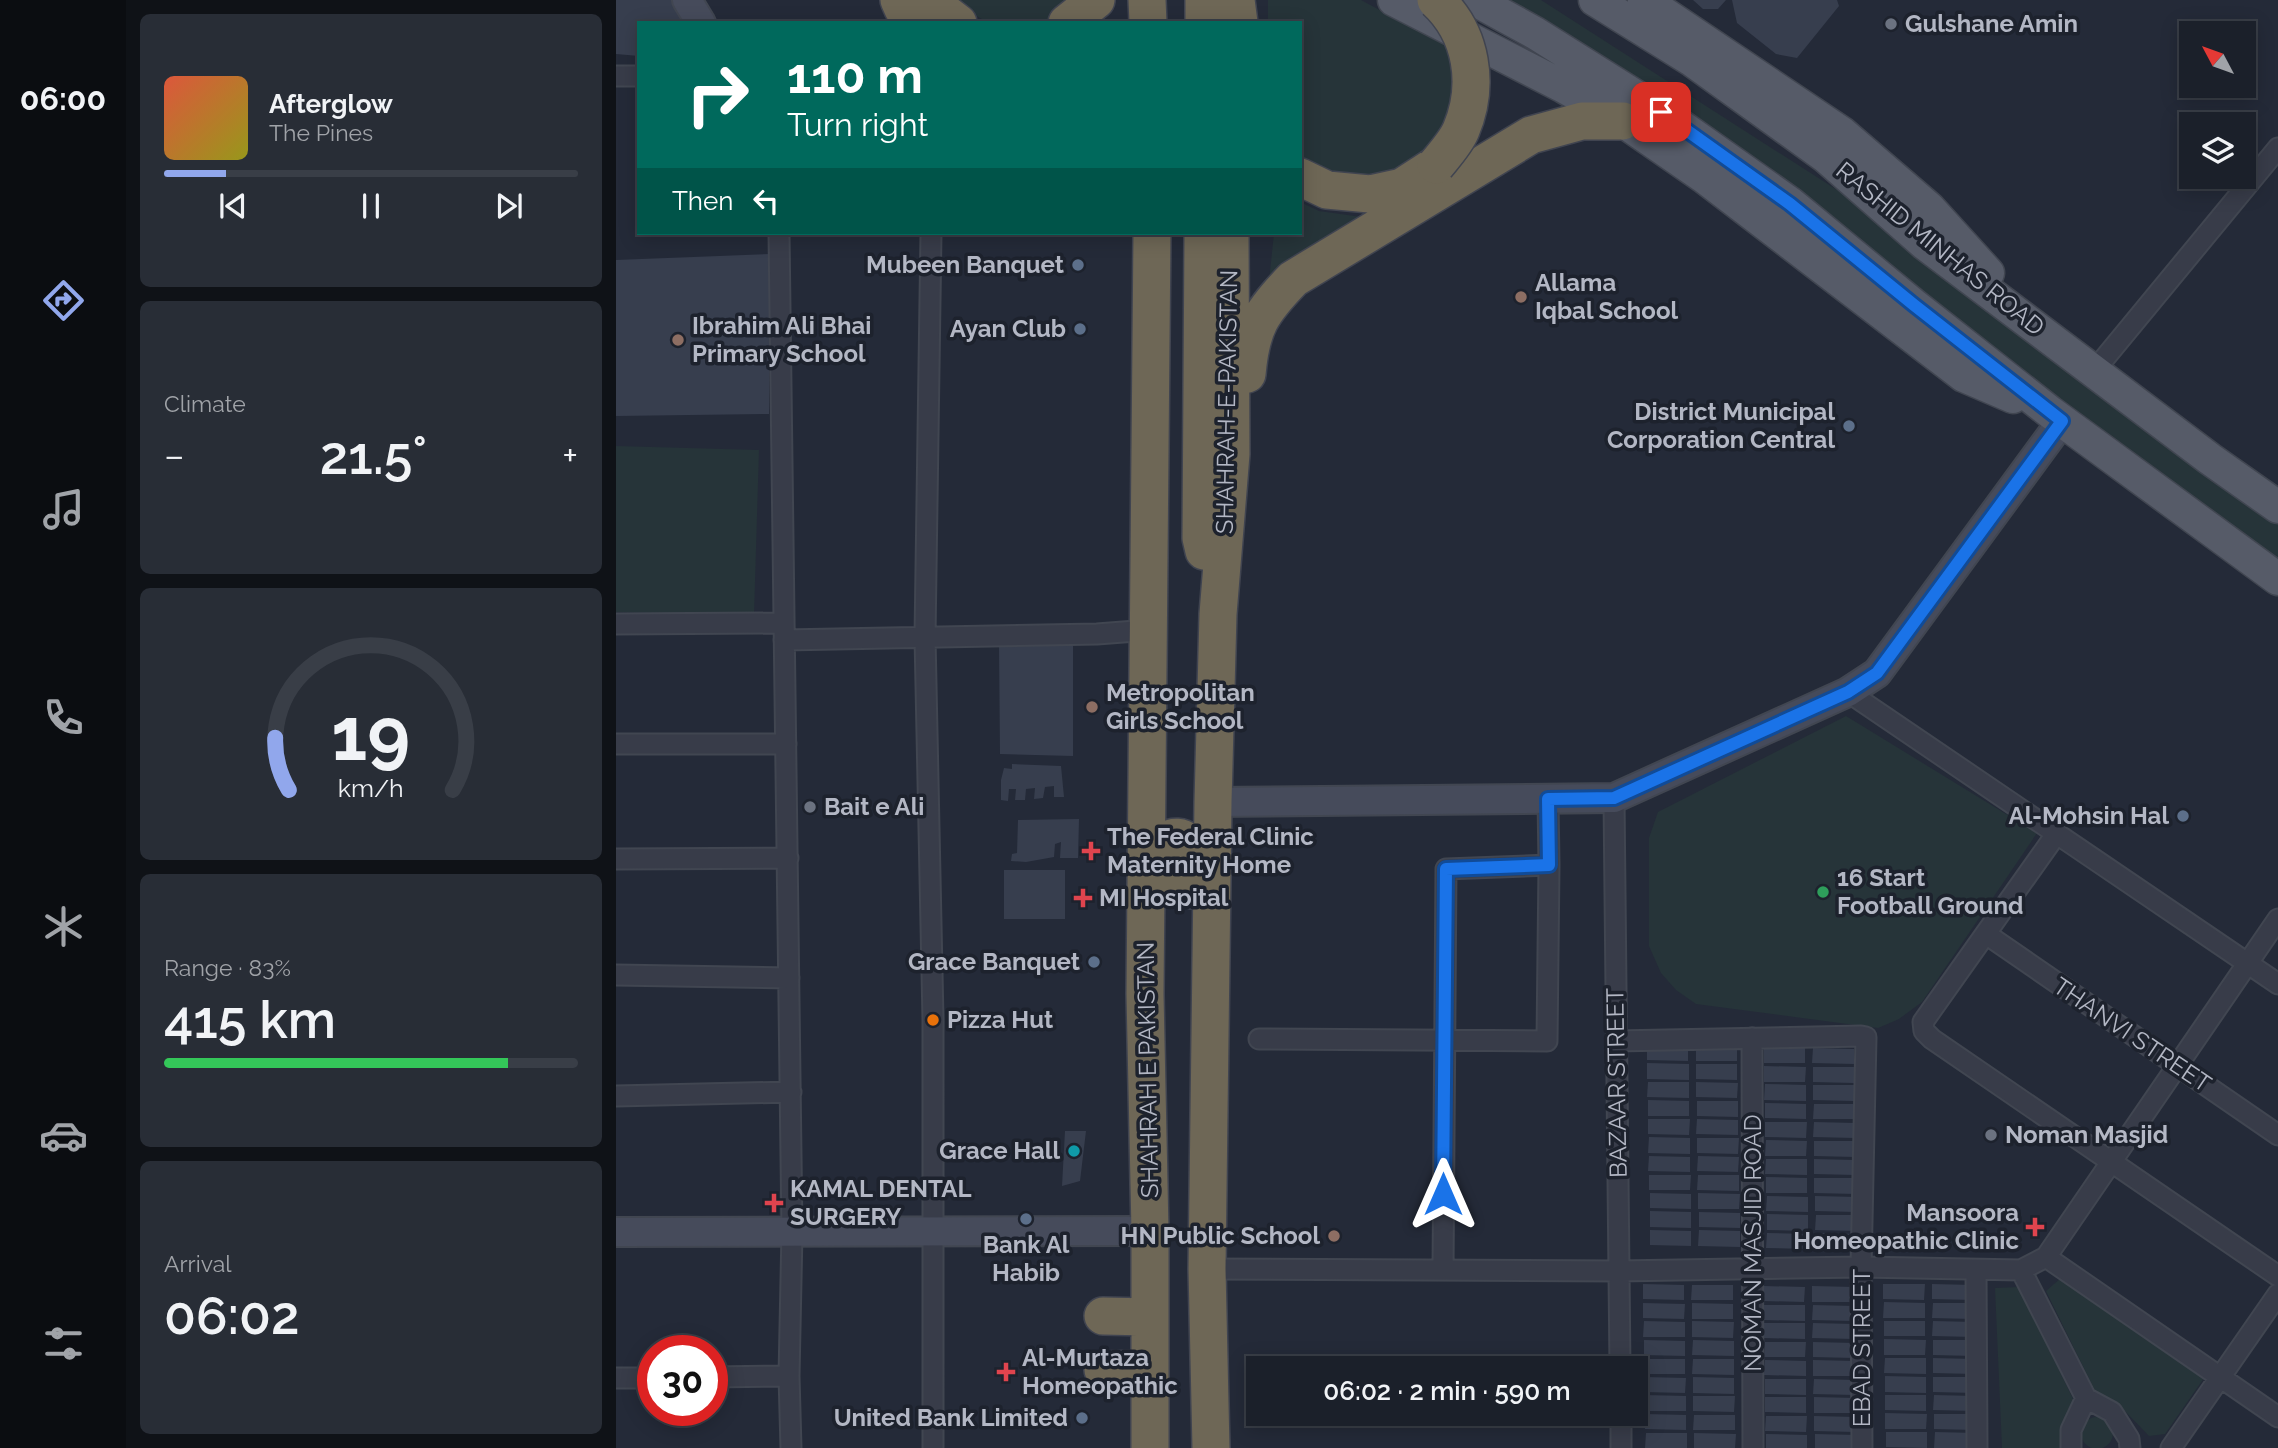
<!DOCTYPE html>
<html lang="en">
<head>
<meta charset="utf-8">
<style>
  :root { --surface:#1b202a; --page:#282d36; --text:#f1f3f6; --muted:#a0a3a8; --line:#393e47; --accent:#91a7ec }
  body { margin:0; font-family:Raleway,sans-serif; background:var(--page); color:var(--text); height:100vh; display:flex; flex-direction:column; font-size:26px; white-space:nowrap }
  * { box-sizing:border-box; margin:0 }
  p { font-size:23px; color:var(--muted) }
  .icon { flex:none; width:38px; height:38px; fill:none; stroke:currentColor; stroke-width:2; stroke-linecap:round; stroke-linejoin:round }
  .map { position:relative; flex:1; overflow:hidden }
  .side { display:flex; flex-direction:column; gap:14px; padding:14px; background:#0f1217; width:490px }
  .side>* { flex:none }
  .top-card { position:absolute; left:21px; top:21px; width:665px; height:214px; border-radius:0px; box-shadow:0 4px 18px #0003,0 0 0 2px var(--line); background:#00695c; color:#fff; overflow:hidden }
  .needle { width:46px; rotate:311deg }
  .tools { position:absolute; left:1563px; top:21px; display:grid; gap:14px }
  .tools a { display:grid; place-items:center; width:77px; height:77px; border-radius:0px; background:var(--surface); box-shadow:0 4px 18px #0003,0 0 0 2px var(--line); font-size:35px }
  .speed { position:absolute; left:21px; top:1335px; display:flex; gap:14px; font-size:35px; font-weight:700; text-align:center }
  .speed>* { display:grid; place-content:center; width:91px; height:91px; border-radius:50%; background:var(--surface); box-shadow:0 4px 18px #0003,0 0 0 2px var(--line); line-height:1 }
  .speed .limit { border:10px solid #d22; background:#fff; color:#111 }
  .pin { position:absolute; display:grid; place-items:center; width:60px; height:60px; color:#fff; margin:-30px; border-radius:14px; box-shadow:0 4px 10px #0006 }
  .me { position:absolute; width:77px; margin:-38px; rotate:0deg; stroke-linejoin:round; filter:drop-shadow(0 0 5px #0008) }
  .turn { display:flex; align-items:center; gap:24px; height:147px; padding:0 35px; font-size:32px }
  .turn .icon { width:91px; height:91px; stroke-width:2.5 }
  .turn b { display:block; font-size:49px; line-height:60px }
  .then { display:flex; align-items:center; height:66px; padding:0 35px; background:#0003; gap:14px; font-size:26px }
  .big { font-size:52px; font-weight:600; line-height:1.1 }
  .side .widget { flex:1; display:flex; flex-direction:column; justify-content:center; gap:10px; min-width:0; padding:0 24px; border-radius:10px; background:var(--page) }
  .side .dial { align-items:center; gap:0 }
  .dial svg { height:182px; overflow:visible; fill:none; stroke:var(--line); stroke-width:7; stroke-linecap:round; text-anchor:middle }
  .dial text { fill:var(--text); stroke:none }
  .song { display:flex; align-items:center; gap:21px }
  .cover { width:84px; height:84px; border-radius:10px; background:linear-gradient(135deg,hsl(10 70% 55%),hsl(60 70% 35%)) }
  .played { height:7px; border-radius:4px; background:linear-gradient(90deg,var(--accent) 15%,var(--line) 15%) }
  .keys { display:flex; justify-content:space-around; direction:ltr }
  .heat { display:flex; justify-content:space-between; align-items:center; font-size:38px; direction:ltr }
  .charge { height:10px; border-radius:5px; background:linear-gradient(90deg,#34c759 83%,var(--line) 0) }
  .trip { position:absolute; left:630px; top:1356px; width:402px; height:70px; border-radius:0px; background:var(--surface); box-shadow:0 4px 18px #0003,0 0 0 2px var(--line); font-weight:600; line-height:70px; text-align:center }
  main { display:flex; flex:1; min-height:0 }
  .tabs { display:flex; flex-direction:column; width:126px; justify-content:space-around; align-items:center; background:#0b0d11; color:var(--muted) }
  .tabs .icon { width:49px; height:49px }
  .tabs .active { color:var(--accent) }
  .tabs b { font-size:32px; color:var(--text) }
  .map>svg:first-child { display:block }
  .green { fill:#263439 }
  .building { fill:#373e4e }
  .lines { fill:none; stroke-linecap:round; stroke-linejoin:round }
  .street-casing { stroke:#414651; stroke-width:23 }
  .secondary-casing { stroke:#414651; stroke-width:32 }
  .primary-casing { stroke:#414651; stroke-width:35 }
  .highway-casing { stroke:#404450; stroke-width:40 }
  .street { stroke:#383c49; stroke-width:19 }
  .secondary { stroke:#464b5b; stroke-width:28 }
  .primary { stroke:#565b68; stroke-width:32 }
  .highway { stroke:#6e6756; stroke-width:37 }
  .highway-bridge-casing { stroke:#404450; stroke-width:40; stroke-linecap:butt }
  .highway-bridge { stroke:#6e6756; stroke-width:37 }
  .route-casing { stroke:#114b97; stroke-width:18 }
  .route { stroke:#1a73e8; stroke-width:12 }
  .worship-dot { fill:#6b7280; stroke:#1d222d; stroke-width:2.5 }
  .service-dot { fill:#5c6f8a; stroke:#1d222d; stroke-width:2.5 }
  .education-dot { fill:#8d6e63; stroke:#1d222d; stroke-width:2.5 }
  .health-dot { fill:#e0444e; stroke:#1d222d; stroke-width:2.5 }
  .leisure-dot { fill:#2e9e5b; stroke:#1d222d; stroke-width:2.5 }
  .food-dot { fill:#e8710a; stroke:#1d222d; stroke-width:2.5 }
  .culture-dot { fill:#0f9aa8; stroke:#1d222d; stroke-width:2.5 }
  .labels { text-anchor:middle; stroke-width:7; stroke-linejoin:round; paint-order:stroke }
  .poi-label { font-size:24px; font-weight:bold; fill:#b3b7c4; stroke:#1d222d; text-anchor:start }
  .street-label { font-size:24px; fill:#b3b7c4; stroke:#1d222d }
</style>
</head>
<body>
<main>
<nav class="tabs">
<b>06:00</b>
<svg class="icon active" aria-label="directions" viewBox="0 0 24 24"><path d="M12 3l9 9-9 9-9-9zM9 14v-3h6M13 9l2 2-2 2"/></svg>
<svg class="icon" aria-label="music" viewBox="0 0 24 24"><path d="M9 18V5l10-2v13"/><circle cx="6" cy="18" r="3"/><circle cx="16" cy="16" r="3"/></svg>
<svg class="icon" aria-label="phone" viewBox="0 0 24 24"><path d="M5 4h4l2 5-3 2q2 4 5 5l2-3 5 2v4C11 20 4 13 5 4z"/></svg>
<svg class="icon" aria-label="climate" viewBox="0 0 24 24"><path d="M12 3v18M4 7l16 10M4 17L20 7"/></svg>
<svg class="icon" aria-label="car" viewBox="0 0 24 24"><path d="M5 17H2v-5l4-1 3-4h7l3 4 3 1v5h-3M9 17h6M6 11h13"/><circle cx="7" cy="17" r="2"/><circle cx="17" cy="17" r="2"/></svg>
<svg class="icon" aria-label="filters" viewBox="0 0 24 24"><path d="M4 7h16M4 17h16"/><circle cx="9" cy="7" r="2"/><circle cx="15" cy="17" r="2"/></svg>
</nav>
<section class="side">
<div class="widget">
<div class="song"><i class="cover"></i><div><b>Afterglow</b><p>The Pines</p></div></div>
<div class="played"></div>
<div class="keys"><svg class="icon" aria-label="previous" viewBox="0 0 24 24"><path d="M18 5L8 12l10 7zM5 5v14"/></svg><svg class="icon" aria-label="pause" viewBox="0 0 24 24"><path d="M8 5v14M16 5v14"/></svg><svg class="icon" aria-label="next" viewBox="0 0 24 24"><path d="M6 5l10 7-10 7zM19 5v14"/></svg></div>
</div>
<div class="widget"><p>Climate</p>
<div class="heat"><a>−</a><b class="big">21.5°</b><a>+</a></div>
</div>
<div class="widget dial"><svg viewBox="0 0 100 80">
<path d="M14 69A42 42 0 1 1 86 69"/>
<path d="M14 69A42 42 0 0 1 8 46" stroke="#91a7ec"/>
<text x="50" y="56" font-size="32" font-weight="700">19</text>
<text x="50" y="72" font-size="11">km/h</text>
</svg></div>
<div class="widget"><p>Range · 83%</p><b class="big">415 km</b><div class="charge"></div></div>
<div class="widget"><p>Arrival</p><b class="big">06:02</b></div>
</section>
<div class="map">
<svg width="1662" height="1448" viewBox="0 0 1662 1448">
  <rect width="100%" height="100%" fill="#242a38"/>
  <path class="green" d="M333,0H467L430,23L371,22Z
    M652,0H745L827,44L838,57L834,124L790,171L751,183L684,166V23H652Z
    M892,0H925L1260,215L1624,496L1662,523V567L1132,159L913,11Z
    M684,202L703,211L753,218L653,281L658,233H684Z
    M0,446L143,450L138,615L0,612Z
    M1230,716L1421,833L1306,1002L1283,1019L1262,1028L1080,1004L1060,990L1045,973L1033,946V838L1042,812Z
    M1445,1278L1588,1378L1549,1434L1533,1436L1505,1407L1480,1393L1430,1291Z
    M1403,1287L1458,1401L1447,1429L1448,1448H1386L1379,1288Z
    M1465 1433a16 16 0 1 1 32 0a16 16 0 1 1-32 0Z"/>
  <path class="building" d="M0,0H56L71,23H23V56L0,54Z
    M1077,0H1110L1102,9H1087Z
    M1116,0H1221L1223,6L1181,58L1160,54L1121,23Z
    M154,254L153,414L0,416V260Z
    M457,640V756L384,754L383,644Z
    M396,764L445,766L448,797H438V786L429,787L427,798L418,799L419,788L410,789L409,800H399L400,789H393L392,801L385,800V780L388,768L396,769Z
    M463,819L462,858H444L445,842L439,844L438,857L410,862L395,861L396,854L401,853L402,820Z
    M388,870H449V919H388Z
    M1031,1045H1072V1061L1031,1060Z
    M1080,1045L1121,1046V1061H1080Z
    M1148,1048H1189V1063H1148Z
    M1197,1048L1238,1049V1064L1196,1063Z
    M1031,1063L1073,1064V1080L1031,1079Z
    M1080,1064H1121V1080L1080,1079Z
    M1148,1066L1190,1067L1189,1082H1148Z
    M1197,1067H1238V1083L1197,1082Z
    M1032,1082H1073V1098L1031,1097Z
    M1080,1082L1122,1083L1121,1098L1080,1097Z
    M1149,1084L1190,1085V1101L1148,1100Z
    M1197,1085H1238V1101L1197,1100Z
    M1032,1100L1073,1101V1116H1032Z
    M1081,1101H1122V1117L1081,1116Z
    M1149,1103L1190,1104V1119L1149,1118Z
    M1198,1104H1239V1119H1197Z
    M1032,1119H1074L1073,1135L1032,1134Z
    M1081,1119L1122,1120V1135L1080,1134Z
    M1149,1122H1191L1190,1138L1149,1137Z
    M1198,1122L1239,1123V1138L1197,1137Z
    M449,1131H470L464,1181L446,1186Z
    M1033,1137L1074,1138V1154L1032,1153Z
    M1081,1138H1123L1122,1154L1081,1153Z
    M1150,1140L1191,1141L1190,1156H1149Z
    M1198,1141H1240L1239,1157L1198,1156Z
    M1033,1156L1074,1157V1172L1032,1171Z
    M1082,1156L1123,1157L1122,1172L1081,1171Z
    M1150,1159H1191V1175L1149,1174Z
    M1198,1159L1239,1160V1175L1198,1174Z
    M1033,1175H1075L1074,1190H1033Z
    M1082,1175H1123V1191L1081,1190Z
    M1150,1177L1191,1178V1193H1150Z
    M1198,1178H1240V1194L1198,1193Z
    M1034,1193L1075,1194V1209L1034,1208Z
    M1082,1193L1124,1194L1123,1209H1082Z
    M1151,1196L1192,1197V1212L1150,1211Z
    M1199,1196L1241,1197L1240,1212L1199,1211Z
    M1034,1211L1075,1212V1228L1034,1227Z
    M1083,1212L1124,1213V1228L1083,1227Z
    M1151,1214L1192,1215V1231L1151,1230Z
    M1200,1215H1241V1231L1199,1230Z
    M1034,1230L1075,1231V1246L1034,1245Z
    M1083,1230L1124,1231V1247L1082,1246Z
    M1151,1233L1192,1234V1249L1150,1248Z
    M1199,1233L1241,1234L1240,1249H1199Z
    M1027,1284L1068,1285V1300L1027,1299Z
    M1267,1284H1309L1308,1300L1267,1299Z
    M1316,1284L1357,1285V1300L1316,1299Z
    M1076,1285H1117V1300H1075Z
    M1148,1286L1189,1287L1188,1302L1147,1301Z
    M1196,1286L1238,1287L1237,1302H1196Z
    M1268,1302L1309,1303V1318H1267Z
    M1027,1303L1069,1304L1068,1319L1027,1318Z
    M1076,1303L1117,1304V1319H1076Z
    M1317,1303H1358L1357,1319L1316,1318Z
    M1148,1305H1189V1321L1148,1320Z
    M1197,1305L1238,1306L1237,1321L1196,1320Z
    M1028,1321L1069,1322V1337H1027Z
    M1076,1321L1118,1322L1117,1338L1076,1337Z
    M1268,1321H1309V1336H1268Z
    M1317,1321L1358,1322V1337L1316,1336Z
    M1148,1323H1189V1339L1148,1338Z
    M1197,1323L1238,1324V1339L1196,1338Z
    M1268,1339L1310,1340L1309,1355H1268Z
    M1028,1340L1069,1341V1356L1028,1355Z
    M1077,1340L1118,1341V1356L1076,1355Z
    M1317,1340H1358V1356L1317,1355Z
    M1149,1342H1190L1189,1357H1148Z
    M1197,1342L1239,1343L1238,1358L1197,1357Z
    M1269,1358H1310V1374L1268,1373Z
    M1317,1358L1358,1359V1374L1317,1373Z
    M1028,1359H1069V1374H1028Z
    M1077,1359H1118V1375L1076,1374Z
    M1149,1360L1190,1361V1376L1148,1375Z
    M1197,1360L1239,1361L1238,1376H1197Z
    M1269,1376L1310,1377V1393L1269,1392Z
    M1028,1377L1070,1378L1069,1393L1028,1392Z
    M1077,1377L1118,1378V1394L1077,1393Z
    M1317,1377H1359V1393L1317,1392Z
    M1149,1379H1190V1395L1149,1394Z
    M1198,1379L1239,1380L1238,1395L1197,1394Z
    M1029,1395L1070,1396V1411H1028Z
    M1269,1395H1310V1411L1269,1410Z
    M1318,1395L1359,1396V1411L1317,1410Z
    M1077,1396H1119L1118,1412L1077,1411Z
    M1149,1397H1190V1413L1149,1412Z
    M1198,1397L1239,1398V1413H1198Z
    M1269,1413L1311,1414L1310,1429H1269Z
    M1029,1414L1070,1415V1430L1029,1429Z
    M1318,1414H1359V1430L1318,1429Z
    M1078,1415H1119V1430H1077Z
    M1150,1416H1191L1190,1432L1149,1431Z
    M1198,1416L1239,1417V1432L1198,1431Z
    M1270,1432H1311V1448L1270,1447Z
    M1319,1432L1360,1433V1448H1318Z
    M1030,1433H1071V1448H1029Z
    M1078,1433L1120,1434L1119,1448H1078Z
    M1150,1434L1191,1435V1448H1150Z
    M1199,1434L1240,1435V1448H1199Z"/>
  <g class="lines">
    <defs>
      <path id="street" d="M0,76H23
        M163,233L176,1232L173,1376L175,1448
        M315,233L309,637L317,1020V1448
        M1478,371L1662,148
        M0,624L168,623
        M168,640L481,634L533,630
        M1232,692L1662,984
        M0,744H170
        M998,798L1004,1368
        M1441,833L1307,1022L1308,1031L1316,1039L1662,1276
        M0,859L172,858
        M1370,934L1662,1135
        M0,975L173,978
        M1136,1038L1137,1448
        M643,1039L931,1041L933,865
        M1000,1041L1245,1036L1250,1037L1245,1267L1246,1448
        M0,1096L175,1092
        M1430,1257L1662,1417
        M591,1269L1003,1271L1245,1267L1405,1270L1430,1257L1662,919
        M827,1270L830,869L933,865L932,799
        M1405,1270L1470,1398L1496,1412L1513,1439L1514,1448
        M1360,1271L1361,1448
        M96,1377L173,1376
        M0,1378H37
        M1005,1414V1448
        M1455,1448V1430L1470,1398
        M1555,1448L1662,1294"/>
      <path id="secondary" d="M71,0L85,23
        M597,802L998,798L1232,692L1261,673L1446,421
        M0,1232L534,1231"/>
      <path id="primary" d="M778,0L948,87L1007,121L1088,177L1348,376L1397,397
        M859,0L919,33L1045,112L1174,203L1298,305L1434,412L1662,579
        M979,0L1077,61L1210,157L1309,244L1594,459L1662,507
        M1028,0L1226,133L1313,208L1372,273"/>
      <path id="highway" d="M283,0L287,9L303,23
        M312,0L342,23
        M531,0L532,23
        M620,0L623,23
        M451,23L480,0
        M588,23V0
        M684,177L711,190L754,194L786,187L820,165
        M587,233L585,538L588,551
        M631,374C635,327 645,312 677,279L915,135L966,121H1007
        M544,883C544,873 543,859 545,849C550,832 573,834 577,851C580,862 577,878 577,890
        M487,1316L534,1317
        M487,1370L534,1369
        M534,1448V1231L529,994L536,233
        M595,1448L591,1269L597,802L602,614L615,454L614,233"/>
    </defs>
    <use href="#street" class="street-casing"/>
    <use href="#secondary" class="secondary-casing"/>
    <use href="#primary" class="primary-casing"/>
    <use href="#highway" class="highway-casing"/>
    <use href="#street" class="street"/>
    <use href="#secondary" class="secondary"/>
    <use href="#primary" class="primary"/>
    <use href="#highway" class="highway"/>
    <defs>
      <path id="highway-bridge" d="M820,0C856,33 864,85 845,130C840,142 829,154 820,165"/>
    </defs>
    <use href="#highway-bridge" class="highway-bridge-casing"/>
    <use href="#highway-bridge" class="highway-bridge"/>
  </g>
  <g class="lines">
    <defs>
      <path id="route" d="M827,1194L830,869L933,865L932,799L998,798L1232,692L1261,673L1446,421L1298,305L1174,204L1045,112"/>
    </defs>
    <use href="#route" class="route-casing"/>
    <use href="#route" class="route"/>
  </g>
  <g class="worship-dot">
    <circle cx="1275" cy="24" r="7"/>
    <circle cx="194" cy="807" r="7"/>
    <circle cx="1375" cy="1135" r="7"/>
  </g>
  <g class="service-dot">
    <circle cx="462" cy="265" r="7"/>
    <circle cx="464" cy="329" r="7"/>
    <circle cx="1233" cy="426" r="7"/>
    <circle cx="1567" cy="816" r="7"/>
    <circle cx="478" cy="962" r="7"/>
    <circle cx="410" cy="1219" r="7"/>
    <circle cx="466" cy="1418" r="7"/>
  </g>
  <g class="education-dot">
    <circle cx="905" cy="297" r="7"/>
    <circle cx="62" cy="340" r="7"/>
    <circle cx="476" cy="707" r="7"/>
    <circle cx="718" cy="1236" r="7"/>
  </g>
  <g class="health-dot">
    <path d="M471.5 840.5h7v7h7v7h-7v7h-7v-7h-7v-7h7z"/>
    <path d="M463.5 887.5h7v7h7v7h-7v7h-7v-7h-7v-7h7z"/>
    <path d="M154.5 1192.5h7v7h7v7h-7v7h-7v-7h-7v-7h7z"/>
    <path d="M1415.5 1216.5h7v7h7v7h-7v7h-7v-7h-7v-7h7z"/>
    <path d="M386.5 1361.5h7v7h7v7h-7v7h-7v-7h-7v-7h7z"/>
  </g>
  <circle class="leisure-dot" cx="1207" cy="892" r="7"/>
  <circle class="food-dot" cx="317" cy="1020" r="7"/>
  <circle class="culture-dot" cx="458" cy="1151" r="7"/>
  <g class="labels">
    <g class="poi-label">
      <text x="1289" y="32">Gulshane Amin</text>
      <text x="448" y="273" text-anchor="end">Mubeen Banquet</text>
      <text x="919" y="291">Allama<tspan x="919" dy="28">Iqbal School</tspan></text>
      <text x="76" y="334">Ibrahim Ali Bhai<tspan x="76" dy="28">Primary School</tspan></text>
      <text x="450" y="337" text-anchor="end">Ayan Club</text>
      <text x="1219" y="420" text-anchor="end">District Municipal<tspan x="1219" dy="28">Corporation Central</tspan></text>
      <text x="490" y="701">Metropolitan<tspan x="490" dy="28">Girls School</tspan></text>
      <text x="208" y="815">Bait e Ali</text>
      <text x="1553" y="824" text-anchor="end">Al-Mohsin Hal</text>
      <text x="491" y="845">The Federal Clinic<tspan x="491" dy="28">Maternity Home</tspan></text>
      <text x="1221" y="886">16 Start<tspan x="1221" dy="28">Football Ground</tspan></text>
      <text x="483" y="906">MI Hospital</text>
      <text x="464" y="970" text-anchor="end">Grace Banquet</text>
      <text x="331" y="1028">Pizza Hut</text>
      <text x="1389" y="1143">Noman Masjid</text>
      <text x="444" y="1159" text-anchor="end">Grace Hall</text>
      <text x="174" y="1197">KAMAL DENTAL<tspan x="174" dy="28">SURGERY</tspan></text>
      <text x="1403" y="1221" text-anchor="end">Mansoora<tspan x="1403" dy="28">Homeopathic Clinic</tspan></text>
      <text x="704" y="1244" text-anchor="end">HN Public School</text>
      <text x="410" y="1253" text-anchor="middle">Bank Al<tspan x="410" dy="28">Habib</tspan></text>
      <text x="406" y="1366">Al-Murtaza<tspan x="406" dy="28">Homeopathic</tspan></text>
      <text x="452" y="1426" text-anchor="end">United Bank Limited</text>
    </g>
    <g class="street-label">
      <text transform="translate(1324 249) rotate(39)" y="8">RASHID MINHAS ROAD</text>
      <text transform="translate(611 402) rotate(-89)" y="8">SHAHRAH-E-PAKISTAN</text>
      <text transform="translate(1516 1035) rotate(34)" y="8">THANVI STREET</text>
      <text transform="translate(532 1070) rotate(-91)" y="8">SHAHRAH E PAKISTAN</text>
      <text transform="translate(1001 1083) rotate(-91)" y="8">BAZAAR STREET</text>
      <text transform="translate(1137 1243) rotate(-90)" y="8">NOMAN MASJID ROAD</text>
      <text transform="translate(1246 1348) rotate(-90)" y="8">EBAD STREET</text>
    </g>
  </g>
</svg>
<div class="tools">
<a><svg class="needle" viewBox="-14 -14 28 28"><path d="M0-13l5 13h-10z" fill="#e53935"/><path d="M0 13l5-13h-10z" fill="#a0a3a8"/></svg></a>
<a><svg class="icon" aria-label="layers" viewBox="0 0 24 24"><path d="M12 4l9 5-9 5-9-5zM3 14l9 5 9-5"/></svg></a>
</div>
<div class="speed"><div class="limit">30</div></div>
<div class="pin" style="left:1045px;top:112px;background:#d93025"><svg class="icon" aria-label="arrive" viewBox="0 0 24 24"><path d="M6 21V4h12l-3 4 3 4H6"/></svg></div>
<svg class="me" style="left:827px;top:1194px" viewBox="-20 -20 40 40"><path d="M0-17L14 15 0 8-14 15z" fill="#1a73e8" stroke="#fff" stroke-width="4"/></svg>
<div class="trip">06:02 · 2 min · 590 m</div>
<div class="top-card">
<div class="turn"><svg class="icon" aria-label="right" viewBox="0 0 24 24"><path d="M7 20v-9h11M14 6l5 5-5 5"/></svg><div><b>110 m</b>Turn right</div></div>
<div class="then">Then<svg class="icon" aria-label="left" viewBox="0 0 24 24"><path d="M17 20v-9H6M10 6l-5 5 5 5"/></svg></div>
</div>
</div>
</main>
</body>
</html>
